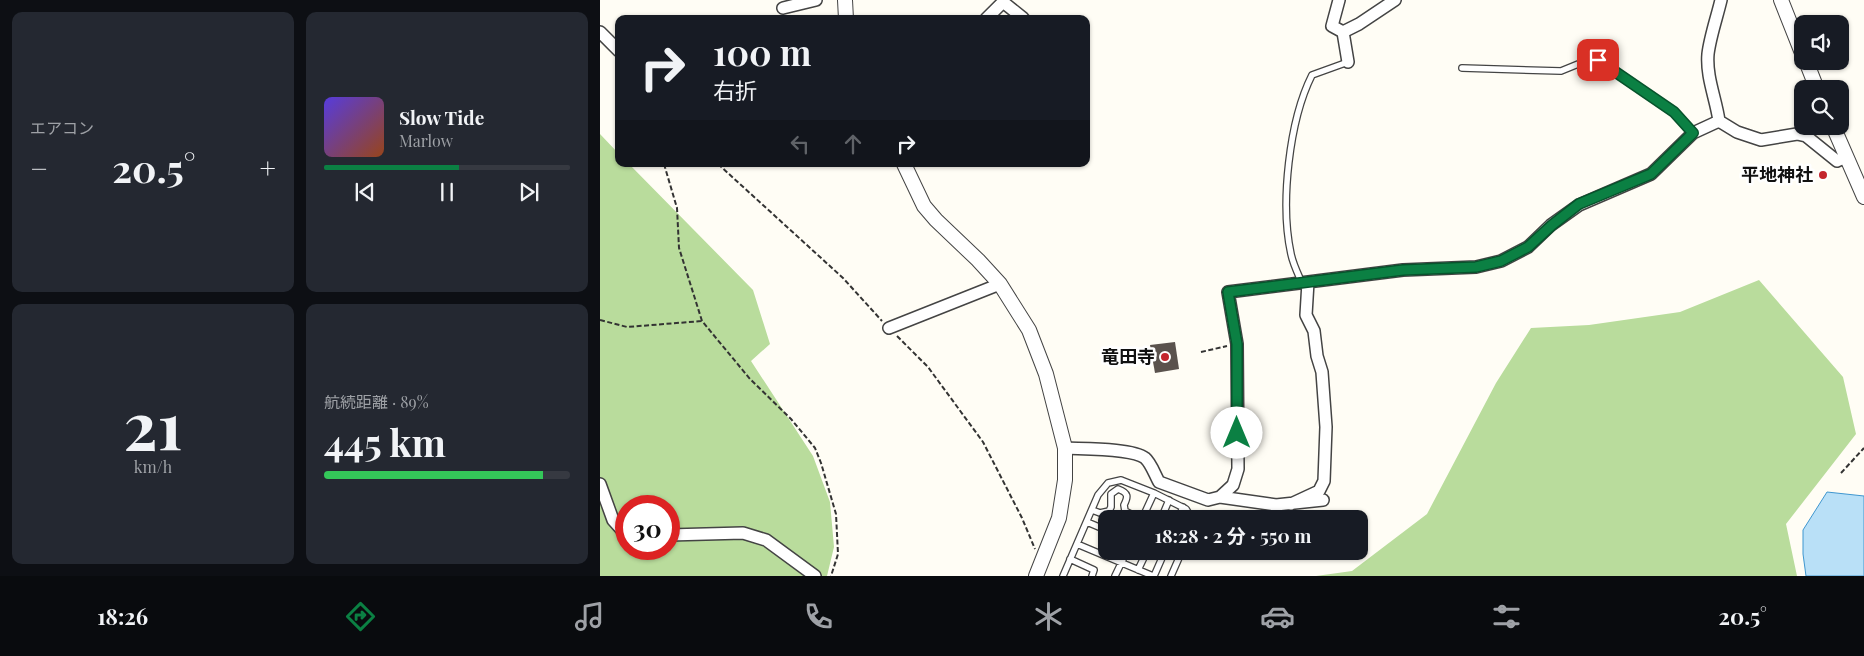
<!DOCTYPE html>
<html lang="ja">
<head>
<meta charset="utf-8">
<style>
  :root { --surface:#171b24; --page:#242831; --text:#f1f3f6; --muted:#9ea1a6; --line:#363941; --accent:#0b8043 }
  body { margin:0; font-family:"Playfair Display","Noto Sans JP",serif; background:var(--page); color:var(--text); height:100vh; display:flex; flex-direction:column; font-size:19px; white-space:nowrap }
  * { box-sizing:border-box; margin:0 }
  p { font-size:16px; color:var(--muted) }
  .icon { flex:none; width:28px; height:28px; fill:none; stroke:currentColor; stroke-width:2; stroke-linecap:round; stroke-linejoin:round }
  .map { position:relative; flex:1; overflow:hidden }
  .panel { display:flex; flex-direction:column; gap:12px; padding:12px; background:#0d0f14; width:600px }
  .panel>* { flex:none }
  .hud { position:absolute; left:15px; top:15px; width:475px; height:152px; border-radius:10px; box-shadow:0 1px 4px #0004; background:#171b24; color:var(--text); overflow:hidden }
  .fabs { position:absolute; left:1194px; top:15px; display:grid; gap:10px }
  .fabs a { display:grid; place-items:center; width:55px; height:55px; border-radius:10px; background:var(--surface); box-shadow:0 1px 4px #0004; font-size:25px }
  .speed { position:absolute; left:15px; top:495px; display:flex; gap:10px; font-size:25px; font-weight:700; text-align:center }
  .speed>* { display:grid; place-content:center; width:65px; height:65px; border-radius:50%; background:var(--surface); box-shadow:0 1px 4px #0004; line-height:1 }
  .speed .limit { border:8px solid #d22; background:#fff; color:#111 }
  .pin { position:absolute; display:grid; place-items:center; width:42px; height:42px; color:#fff; margin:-21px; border-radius:10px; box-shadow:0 2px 8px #0006 }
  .me { position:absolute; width:55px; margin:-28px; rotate:0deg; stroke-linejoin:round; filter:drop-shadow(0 0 4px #0008) }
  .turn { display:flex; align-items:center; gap:18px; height:105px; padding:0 15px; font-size:22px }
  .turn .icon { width:65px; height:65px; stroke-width:2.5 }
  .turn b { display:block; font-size:35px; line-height:42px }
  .lanes { display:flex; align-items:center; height:48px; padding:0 15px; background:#0003; justify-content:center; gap:25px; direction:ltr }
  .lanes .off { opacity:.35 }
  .big { font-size:38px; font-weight:700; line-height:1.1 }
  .panel .card { flex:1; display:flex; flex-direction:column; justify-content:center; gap:8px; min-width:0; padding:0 18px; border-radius:10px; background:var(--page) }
  .panel .dial { align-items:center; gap:0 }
  .dial b { font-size:65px; line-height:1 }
  .song { display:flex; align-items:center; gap:15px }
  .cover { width:60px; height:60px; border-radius:8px; background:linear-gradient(135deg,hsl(250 70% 55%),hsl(20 70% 35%)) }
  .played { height:5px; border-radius:2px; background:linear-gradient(90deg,var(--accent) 55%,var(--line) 55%) }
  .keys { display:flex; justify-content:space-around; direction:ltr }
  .heat { display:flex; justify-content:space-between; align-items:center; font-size:28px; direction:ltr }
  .charge { height:8px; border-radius:4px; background:linear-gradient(90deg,#34c759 89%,var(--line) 0) }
  .panel .tiles { flex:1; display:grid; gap:12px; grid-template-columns:repeat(2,1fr) }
  .trip { position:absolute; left:498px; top:510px; width:270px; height:50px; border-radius:10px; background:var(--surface); box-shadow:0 1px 4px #0004; font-weight:700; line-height:50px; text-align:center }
  .tab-bar { display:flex; height:80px; justify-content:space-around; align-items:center; background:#090b0e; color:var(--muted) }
  .tab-bar .icon { width:35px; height:35px }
  .tab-bar .on { color:var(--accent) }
  .tab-bar b { font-size:22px; color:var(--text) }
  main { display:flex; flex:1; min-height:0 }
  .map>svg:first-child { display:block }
  .forest { fill:#b9dc9c; fill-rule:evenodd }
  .water { fill:#b9e0f7; stroke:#3f96cf }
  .building { fill:#5a524d }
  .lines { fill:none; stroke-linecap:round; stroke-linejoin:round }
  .service-casing { stroke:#444; stroke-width:8 }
  .minor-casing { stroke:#444; stroke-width:14 }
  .tertiary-casing { stroke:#444; stroke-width:16 }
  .path { stroke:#333; stroke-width:2; stroke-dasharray:5 2.5; stroke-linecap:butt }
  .service { stroke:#fff; stroke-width:5.5 }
  .minor { stroke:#fff; stroke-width:11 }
  .tertiary { stroke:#fff; stroke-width:14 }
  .route-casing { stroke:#07532c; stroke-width:12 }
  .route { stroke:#0b8043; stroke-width:9 }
  .poi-dot { fill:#c4262e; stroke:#fff; stroke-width:2 }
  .labels { text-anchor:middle; stroke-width:5; stroke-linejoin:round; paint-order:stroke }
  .poi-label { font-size:18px; font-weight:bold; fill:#111; stroke:#fff; text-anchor:end }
</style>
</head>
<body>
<main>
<section class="panel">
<div class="tiles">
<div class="card"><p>エアコン</p>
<div class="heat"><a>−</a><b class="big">20.5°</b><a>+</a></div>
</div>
<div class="card">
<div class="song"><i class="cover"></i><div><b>Slow Tide</b><p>Marlow</p></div></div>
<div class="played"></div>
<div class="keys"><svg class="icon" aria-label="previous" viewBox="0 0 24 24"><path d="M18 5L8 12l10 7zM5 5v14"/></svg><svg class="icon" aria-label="pause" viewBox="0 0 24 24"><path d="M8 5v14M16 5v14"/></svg><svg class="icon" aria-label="next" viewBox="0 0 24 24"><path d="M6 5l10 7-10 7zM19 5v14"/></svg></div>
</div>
<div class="card dial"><b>21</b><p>km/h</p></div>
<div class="card"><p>航続距離 · 89%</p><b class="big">445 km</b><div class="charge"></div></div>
</div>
</section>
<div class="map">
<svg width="1264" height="576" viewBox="0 0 1264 576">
  <rect width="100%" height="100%" fill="#fffdf5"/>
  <path class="forest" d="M0,134L19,154V164H29L153,290L170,344L151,361L213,456L230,502L234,547L227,576H0ZM26,506H69V549H26Z
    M1159,280L1243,377L1256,434L1186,524L1197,576H716L752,571L827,514L896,383L931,328L989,325L1080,312Z"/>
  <path class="water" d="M1227,492L1264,496V576H1206L1203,554V530Z"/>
  <path class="building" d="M575,342L579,369L555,373L550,345Z"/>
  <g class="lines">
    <defs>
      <path id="service" d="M862,68L961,71L988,60H998L1073,112L1093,133
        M702,283C698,274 693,264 691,254C680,204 689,121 712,75L748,62
        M492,510L500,513L509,511L511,507V494L518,489C529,493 528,497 524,505L525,511L541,519
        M513,516L519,519
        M542,519L554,493
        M561,519L569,500
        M578,519L583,507
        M487,522L506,530
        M477,544L553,576
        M504,544L506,538
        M470,559L494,570L492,576
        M538,570L547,551
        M463,576L498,495L508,483L521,480L554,493L586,509L592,519
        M515,576L527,551
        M554,576L565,551
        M571,576L582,551"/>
      <path id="minor" d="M739,0L732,26L743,32L759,24L795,0
        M183,8L216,0
        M386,19L403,2L423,18
        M0,32L19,51
        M743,32L748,62
        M1119,121L1137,132L1161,140L1197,134L1206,136L1237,161L1246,157
        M1119,121C1116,99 1106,77 1108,54C1110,37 1117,17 1121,0
        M289,328L400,284
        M465,448C483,449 532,448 545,458C551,463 555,475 559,482L608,500L620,497L633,485L638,469L637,344L628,292L803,270L876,267L901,261L928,247L951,225L979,205L1051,174L1093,133L1119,121
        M0,484L13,520L22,530L26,531
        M620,497L676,505L723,500
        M691,504L719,491L724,481L726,427L722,372L717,356L714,331L706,315L708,282
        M69,535L143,533L166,540L215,576"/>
      <path id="tertiary" d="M245,0L246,19
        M1181,0L1202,53
        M1206,61L1217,89
        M1233,126L1264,197
        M304,164L324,206L336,220L378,260L400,284L429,330L446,374L465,448V480L459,518L436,576"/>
    </defs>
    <use href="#service" class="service-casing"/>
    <use href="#minor" class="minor-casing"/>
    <use href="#tertiary" class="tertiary-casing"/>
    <path class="path" d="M64,164L77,208L79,248L102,321L150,379L191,419L215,448L221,463L236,514L238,554L231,576
      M118,164L243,278L282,321
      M0,320L27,327L102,321
      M297,336L328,367L383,442L422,518L435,549
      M601,352L627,346
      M1241,473L1264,448"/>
    <use href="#service" class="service"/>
    <use href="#minor" class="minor"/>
    <use href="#tertiary" class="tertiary"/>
  </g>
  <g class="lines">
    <defs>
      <path id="route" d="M637,433V344L628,292L803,270L876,267L901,261L928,247L952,225L979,204L1051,174L1093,133L1074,112L998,60"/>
    </defs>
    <use href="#route" class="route-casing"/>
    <use href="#route" class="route"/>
  </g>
  <g class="poi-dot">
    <circle cx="1223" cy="175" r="5"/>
    <circle cx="565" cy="357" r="5"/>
  </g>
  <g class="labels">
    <g class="poi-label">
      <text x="1213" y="181">平地神社</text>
      <text x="555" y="363">竜田寺</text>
    </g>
  </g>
</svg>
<div class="fabs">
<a><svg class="icon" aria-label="sound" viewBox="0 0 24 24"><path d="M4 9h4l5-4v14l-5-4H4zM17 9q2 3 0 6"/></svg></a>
<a><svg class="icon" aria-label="search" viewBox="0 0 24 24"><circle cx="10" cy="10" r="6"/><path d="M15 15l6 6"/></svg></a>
</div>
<div class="speed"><div class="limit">30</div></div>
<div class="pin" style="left:998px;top:60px;background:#d93025"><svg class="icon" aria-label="arrive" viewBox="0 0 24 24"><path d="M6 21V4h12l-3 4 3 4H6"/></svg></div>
<svg class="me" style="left:637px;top:433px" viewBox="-20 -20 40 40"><circle r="19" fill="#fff"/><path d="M0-13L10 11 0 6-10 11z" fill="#0b8043"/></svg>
<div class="trip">18:28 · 2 分 · 550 m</div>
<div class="hud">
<div class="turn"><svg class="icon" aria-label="right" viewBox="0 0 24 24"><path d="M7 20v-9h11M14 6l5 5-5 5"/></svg><div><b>100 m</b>右折</div></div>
<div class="lanes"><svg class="icon off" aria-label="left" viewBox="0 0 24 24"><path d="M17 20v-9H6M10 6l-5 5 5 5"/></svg><svg class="icon off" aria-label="ahead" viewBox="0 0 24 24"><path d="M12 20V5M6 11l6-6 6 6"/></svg><svg class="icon" aria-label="right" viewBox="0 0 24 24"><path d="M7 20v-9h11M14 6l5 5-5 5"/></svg></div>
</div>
</div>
</main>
<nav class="tab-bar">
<b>18:26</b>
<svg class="icon on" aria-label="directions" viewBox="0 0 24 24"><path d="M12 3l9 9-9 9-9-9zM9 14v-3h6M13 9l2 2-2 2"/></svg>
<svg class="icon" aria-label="music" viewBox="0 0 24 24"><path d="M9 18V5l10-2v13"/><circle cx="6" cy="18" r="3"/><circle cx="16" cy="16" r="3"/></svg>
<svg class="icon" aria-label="phone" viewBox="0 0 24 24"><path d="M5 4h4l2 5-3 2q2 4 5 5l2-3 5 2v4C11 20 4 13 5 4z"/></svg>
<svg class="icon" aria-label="climate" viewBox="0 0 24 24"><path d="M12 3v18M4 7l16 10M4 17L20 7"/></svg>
<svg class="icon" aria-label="car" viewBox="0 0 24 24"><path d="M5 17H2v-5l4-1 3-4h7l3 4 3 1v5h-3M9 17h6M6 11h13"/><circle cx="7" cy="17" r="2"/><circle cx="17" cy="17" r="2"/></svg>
<svg class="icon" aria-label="filters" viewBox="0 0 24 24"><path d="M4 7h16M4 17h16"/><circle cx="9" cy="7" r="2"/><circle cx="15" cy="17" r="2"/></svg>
<b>20.5°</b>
</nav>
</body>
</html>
